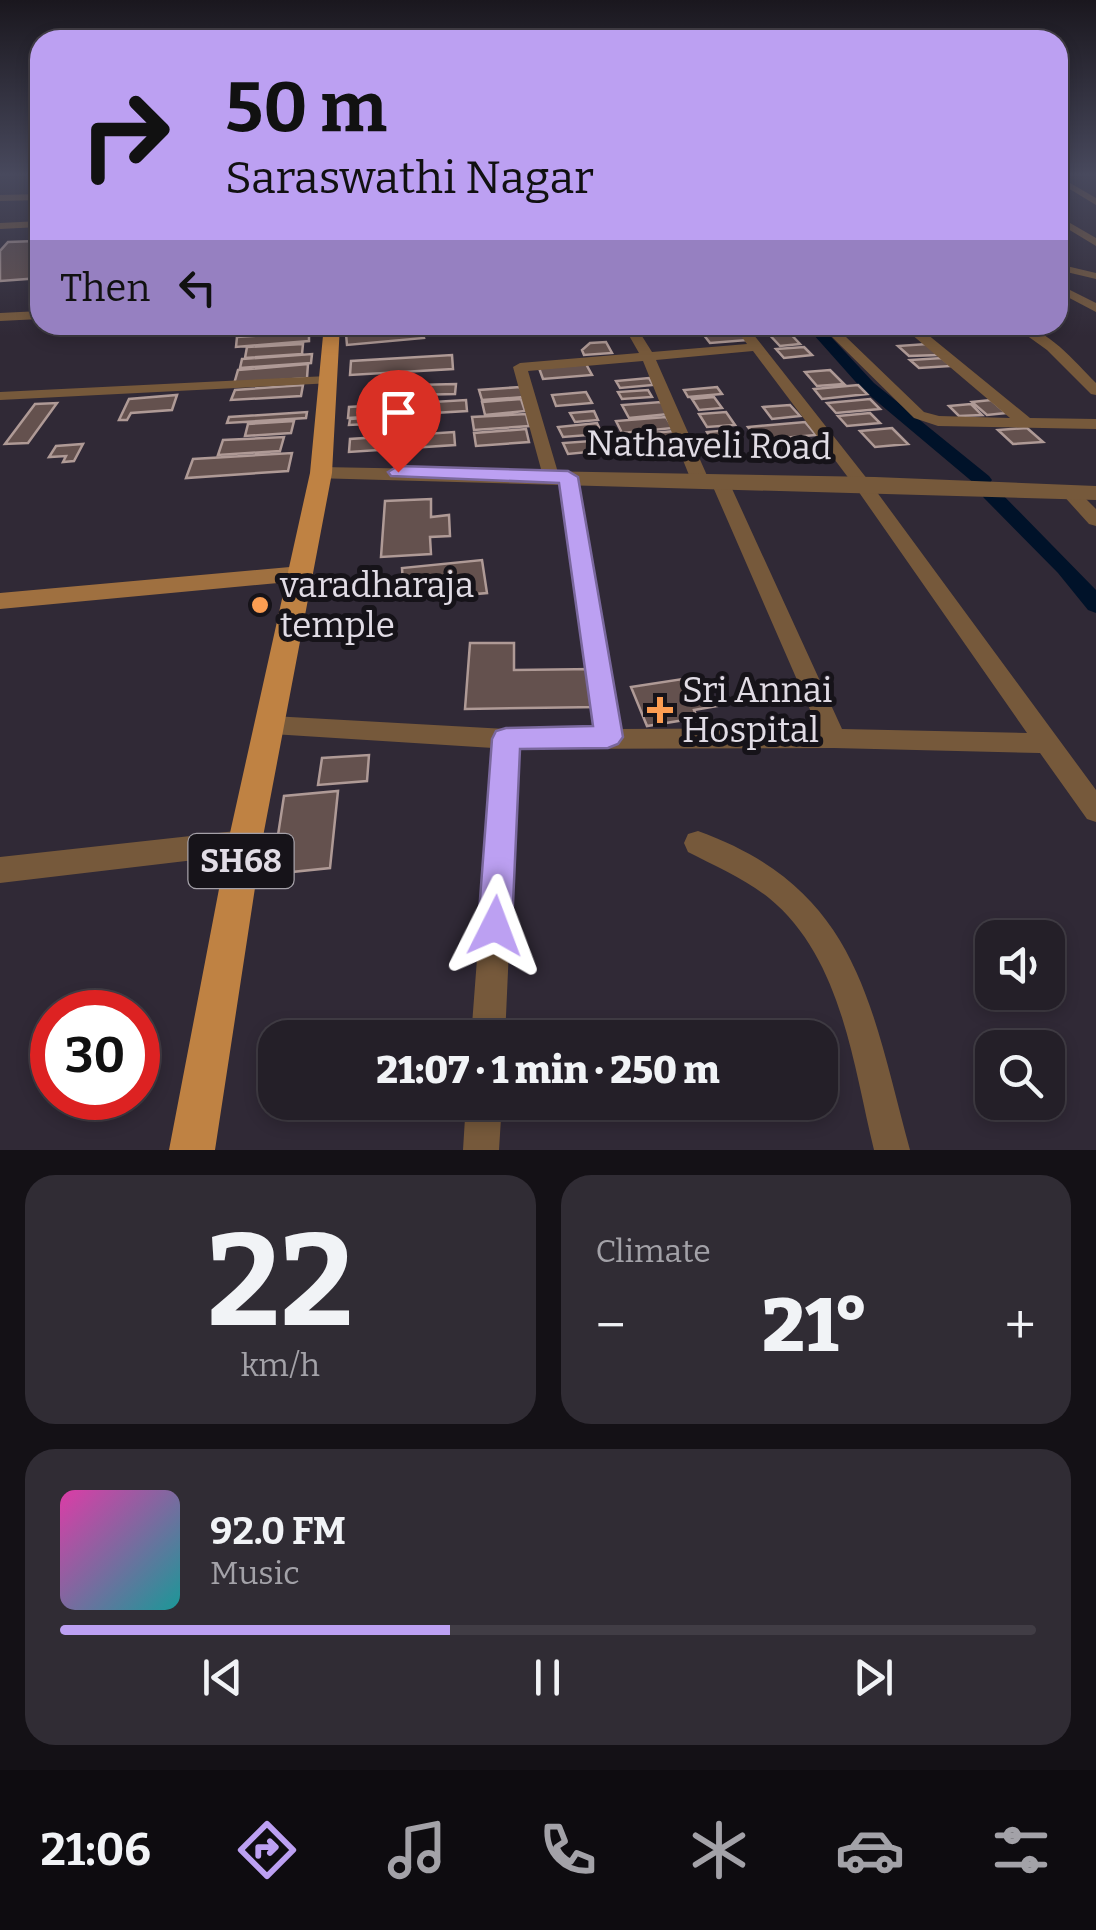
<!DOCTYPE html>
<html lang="en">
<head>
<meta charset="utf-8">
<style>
  :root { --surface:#241f28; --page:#302c34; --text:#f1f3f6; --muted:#a3a2a8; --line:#413d45; --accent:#bca0f2 }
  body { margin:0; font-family:Bitter,serif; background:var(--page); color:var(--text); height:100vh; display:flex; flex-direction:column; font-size:38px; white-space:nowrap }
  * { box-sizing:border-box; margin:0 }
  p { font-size:32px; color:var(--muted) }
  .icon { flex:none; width:55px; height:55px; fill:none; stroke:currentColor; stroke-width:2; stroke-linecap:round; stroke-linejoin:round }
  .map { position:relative; height:1150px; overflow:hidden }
  .details { display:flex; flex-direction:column; gap:25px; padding:25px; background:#141116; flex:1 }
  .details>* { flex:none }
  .banner { position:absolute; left:30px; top:30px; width:1038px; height:305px; border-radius:30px; box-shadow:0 5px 15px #0003,0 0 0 2px var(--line); background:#bca0f2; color:#111; overflow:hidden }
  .controls { position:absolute; left:975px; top:920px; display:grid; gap:20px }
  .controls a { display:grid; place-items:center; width:90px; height:90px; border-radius:20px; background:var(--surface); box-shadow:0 5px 15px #0003,0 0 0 2px var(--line); font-size:50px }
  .speed { position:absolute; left:30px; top:990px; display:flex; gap:20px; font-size:50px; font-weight:700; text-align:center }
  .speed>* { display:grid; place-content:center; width:130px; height:130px; border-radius:50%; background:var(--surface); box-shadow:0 5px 15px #0003,0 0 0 2px var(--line); line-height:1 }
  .speed .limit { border:15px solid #d22; background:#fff; color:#111 }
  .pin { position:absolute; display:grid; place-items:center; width:85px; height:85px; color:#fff; margin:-102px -42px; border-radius:50% 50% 50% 0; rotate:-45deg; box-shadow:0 0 10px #0007 }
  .pin .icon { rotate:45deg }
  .me { position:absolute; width:110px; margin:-55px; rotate:3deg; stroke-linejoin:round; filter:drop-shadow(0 0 8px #0008) }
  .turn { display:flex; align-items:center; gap:35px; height:210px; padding:0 30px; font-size:45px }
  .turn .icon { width:130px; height:130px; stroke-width:2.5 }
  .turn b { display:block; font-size:70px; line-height:85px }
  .then { display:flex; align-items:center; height:95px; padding:0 30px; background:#0003; gap:20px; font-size:38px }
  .big { font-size:75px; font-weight:800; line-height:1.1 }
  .details .card { flex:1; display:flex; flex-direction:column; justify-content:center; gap:15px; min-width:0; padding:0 35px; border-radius:30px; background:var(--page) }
  .details .dial { align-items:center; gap:0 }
  .dial b { font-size:130px; line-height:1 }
  .song { display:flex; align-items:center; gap:30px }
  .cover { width:120px; height:120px; border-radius:15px; background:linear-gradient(135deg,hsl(320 70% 55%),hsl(180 70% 35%)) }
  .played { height:10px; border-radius:5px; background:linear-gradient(90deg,var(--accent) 40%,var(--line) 40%) }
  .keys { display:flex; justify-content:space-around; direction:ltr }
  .heat { display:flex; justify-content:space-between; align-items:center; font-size:55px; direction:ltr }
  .details .tiles { flex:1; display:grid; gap:25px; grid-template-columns:1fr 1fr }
  .card:last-child { grid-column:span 2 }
  .trip { position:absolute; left:258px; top:1020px; width:580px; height:100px; border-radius:30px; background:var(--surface); box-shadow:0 5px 15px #0003,0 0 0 2px var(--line); font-weight:800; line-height:100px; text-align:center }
  .menu { display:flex; height:160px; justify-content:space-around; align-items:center; background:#0e0c10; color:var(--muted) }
  .menu .icon { width:70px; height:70px }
  .menu .current { color:var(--accent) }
  .menu b { font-size:45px; color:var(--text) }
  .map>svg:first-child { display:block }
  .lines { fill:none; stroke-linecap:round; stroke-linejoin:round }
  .canal { fill:#001229; fill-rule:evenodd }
  .building { fill:#64514e; stroke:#af9a96; stroke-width:2.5 }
  .minor { fill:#76593b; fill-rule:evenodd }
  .tertiary { fill:#76593b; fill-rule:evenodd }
  .secondary { fill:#9f7040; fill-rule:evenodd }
  .primary { fill:#bf8243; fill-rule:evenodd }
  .route { fill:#bca0f2; stroke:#7a689d; stroke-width:2.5 }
  .poi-dot { fill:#fc9d52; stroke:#161319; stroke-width:4 }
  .labels { text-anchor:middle; stroke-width:10; stroke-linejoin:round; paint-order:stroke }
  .shield { fill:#161319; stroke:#a4a0a8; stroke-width:2.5 }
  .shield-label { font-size:32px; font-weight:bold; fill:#e1dce5 }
  .street-label { font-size:35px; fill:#e1dce5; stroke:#161319 }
  .poi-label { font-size:35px; fill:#e1dce5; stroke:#161319; text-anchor:start }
</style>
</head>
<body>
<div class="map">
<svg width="1096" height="1150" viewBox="0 0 1096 1150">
  <rect width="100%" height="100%" fill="#302936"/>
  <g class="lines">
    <path class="canal" d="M805,325H820L874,383L989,476L992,480L989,484H975L862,389Z
      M991,488L998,490L1096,590V613L1088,610L1058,573L984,498L981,494Z"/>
  </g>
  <path class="building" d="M40,236V278L0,281V251L8,242L36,241Z
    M54,325H85L80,333L64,334L66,331L49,332Z
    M308,325V330L237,336L238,328Z
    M421,327L424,338L347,345L346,334Z
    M785,328L800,344L780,346L765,330Z
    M738,329L748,340L710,343L703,334Z
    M309,332V341L236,347L237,337Z
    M606,342L612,353L584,355L582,350L590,343Z
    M303,344L302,354L245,358L247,347Z
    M927,344L938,355L909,356L898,346Z
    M804,347L812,355L784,358L776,349Z
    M312,354L311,363L240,368L242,359Z
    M452,355L453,369L350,375L351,361Z
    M942,358L951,366L919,368L910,360Z
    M308,364L307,378L234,384L238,370Z
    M586,364L592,375L543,379L539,368Z
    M830,370L844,384L817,386L805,372Z
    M649,378L653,385L620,388L616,381Z
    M456,384L455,394L371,396L374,386Z
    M303,385L301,396L231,400L235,390Z
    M858,385L867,394L822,399L814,389Z
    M520,387L524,397L482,400L479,390Z
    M717,387L722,394L688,397L684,390Z
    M648,390L652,397L622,399L618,392Z
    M586,392L592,403L556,406L552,395Z
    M177,395L172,410L131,413L127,420H119L129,399Z
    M714,397L722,408L699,410L692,399Z
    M521,399L525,411L485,415L482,402Z
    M870,399L880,409L836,413L827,403Z
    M466,400L467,411L348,418L349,407Z
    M991,400L1006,413L987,415L972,402Z
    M661,402L669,414L629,418L622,405Z
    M57,403L28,443L5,444L35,404Z
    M971,404L982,415L959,416L949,406Z
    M790,405L800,416L772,419L763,407Z
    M594,411L598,420L575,422L570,413Z
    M307,412L306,418L227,423L229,417Z
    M726,412L735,425L707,427L699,414Z
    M870,413L880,423L847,426L838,416Z
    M526,414L529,426L474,430L472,417Z
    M389,416V423L349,425L350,419Z
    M666,417L673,428L622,433L616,421Z
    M294,421L291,433L245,436L248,424Z
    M805,422L816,435L758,440L748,427Z
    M597,423L602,434L563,437L558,427Z
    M396,425V434L370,436V426Z
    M892,428L908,444L875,447L860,431Z
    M1027,428L1043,442L1013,444L998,430Z
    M526,429L529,442L476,446L474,433Z
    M730,430L738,440L713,442L707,432Z
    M674,431L680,441L647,444L641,434Z
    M454,432L455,445L349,452L350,439Z
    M284,437L280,451L218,455L223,440Z
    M605,440L609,450L568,454L563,443Z
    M83,444L74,461L63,462L66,456L49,457L56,446Z
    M292,453L288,471L186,478L193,459Z
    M431,499V517L449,515L450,536L430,537L431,554L381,557L385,501Z
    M482,560L487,593L404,600L402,568Z
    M470,643H514V670L595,669L598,707L465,709Z
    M702,676L717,706L694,710L697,718L647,726L631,687Z
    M369,755L367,781L318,785L322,758Z
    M338,791L330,868L272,874L284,796Z"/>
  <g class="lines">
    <path class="minor" d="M1058,176L1096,198V205L1058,182Z
      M40,194V200L0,201V195Z
      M1058,216L1096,238V246L1058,223Z
      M40,221V227L0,229V223Z
      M1058,264L1096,273V279L1058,270Z
      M1058,284L1096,303V312L1058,292Z
      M40,311V319L0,321V313Z
      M623,325H635L652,352L747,344L733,325H746L868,480L1096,790V822L1087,819L1040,753L834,748L518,749L505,1038H471L493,748L272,734L263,732L260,725L263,718L272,716L506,729H595L559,477L562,473L568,472L577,477L619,729L818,728L710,480L719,475L728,480L842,729L1027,733L856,488L753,351L656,360L709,480L700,485L691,480L643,361L528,371L559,476L550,481L544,480L513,367L520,363L639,353Z
      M864,325H916L1030,418L1096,419V429L938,426L914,418L831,336L838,328ZM904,328L1010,418L939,416L924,412L845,336Z
      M1012,325C1046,325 1073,360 1096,383V395L1091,394L1047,350Z
      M328,376L335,380L333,383L0,400V392Z
      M1070,488L1076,489L1096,509V526L1089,524L1061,493Z
      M245,830L255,833L259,842L255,851L245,854L0,883V857Z
      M698,831C859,889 870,1004 910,1150H874C853,1064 842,958 769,898C745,879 715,866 688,852L684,843L688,834Z
      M466,1102H502L499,1150H463Z"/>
    <path class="tertiary" d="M321,467L875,477L1096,486V500L313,478L310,473L313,468Z"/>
    <path class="secondary" d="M301,566L310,568L313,574L310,580L0,609V593Z"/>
    <path class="primary" d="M324,325H340L332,473L262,842L215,1150H169L228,842L310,473Z"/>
  </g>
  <linearGradient id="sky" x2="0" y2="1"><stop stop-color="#1a171e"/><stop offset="0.52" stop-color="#48495d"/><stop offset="1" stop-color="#48495d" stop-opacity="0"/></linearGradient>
  <rect width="1096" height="336" fill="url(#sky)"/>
  <path class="route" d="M398,466L568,471L578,477L623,737L618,744L608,748L520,749L512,926L507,937L495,942L483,937L478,926L492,739L496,731L506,728L593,726L559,483L391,476L388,472Z"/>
  <g class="poi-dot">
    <circle cx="260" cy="605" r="10"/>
    <path d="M655 695h10v10h10v10h-10v10h-10v-10h-10v-10h10z"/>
  </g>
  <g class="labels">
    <rect class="shield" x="188.5" y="834" width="105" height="54" rx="8"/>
    <g class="shield-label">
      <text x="241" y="872">SH68</text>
    </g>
    <g class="street-label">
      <text transform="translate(709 445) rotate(1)" y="12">Nathaveli Road</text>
    </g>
    <g class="poi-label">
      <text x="280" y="597">varadharaja<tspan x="280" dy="40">temple</tspan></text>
      <text x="682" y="702">Sri Annai<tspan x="682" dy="40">Hospital</tspan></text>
    </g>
  </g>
</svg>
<div class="controls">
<a><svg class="icon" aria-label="sound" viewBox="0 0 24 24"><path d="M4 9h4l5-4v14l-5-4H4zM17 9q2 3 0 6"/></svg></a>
<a><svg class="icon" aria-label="search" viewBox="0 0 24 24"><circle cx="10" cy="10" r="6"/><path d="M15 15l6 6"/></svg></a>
</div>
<div class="speed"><div class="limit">30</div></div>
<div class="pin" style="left:398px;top:472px;background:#d93025"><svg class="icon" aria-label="arrive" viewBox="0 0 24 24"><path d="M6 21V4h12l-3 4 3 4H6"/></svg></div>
<svg class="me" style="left:495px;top:926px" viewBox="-20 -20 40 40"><path d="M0-17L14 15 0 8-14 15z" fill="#bca0f2" stroke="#fff" stroke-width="4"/></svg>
<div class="trip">21:07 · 1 min · 250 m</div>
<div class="banner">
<div class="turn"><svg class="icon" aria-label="right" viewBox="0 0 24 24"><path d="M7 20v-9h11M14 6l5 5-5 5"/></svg><div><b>50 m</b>Saraswathi Nagar</div></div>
<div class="then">Then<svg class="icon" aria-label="left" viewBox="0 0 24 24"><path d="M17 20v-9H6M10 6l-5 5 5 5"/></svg></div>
</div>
</div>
<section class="details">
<div class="tiles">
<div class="card dial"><b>22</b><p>km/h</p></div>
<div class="card"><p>Climate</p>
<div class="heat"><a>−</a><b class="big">21°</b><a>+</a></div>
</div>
<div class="card">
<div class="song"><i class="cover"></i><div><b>92.0 FM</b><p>Music</p></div></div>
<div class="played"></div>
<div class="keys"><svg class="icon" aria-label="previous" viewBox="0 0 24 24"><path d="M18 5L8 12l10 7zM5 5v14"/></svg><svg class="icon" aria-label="pause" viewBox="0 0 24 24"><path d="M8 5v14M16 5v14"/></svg><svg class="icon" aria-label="next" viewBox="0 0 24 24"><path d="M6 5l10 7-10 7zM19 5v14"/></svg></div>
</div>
</div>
</section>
<nav class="menu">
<b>21:06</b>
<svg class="icon current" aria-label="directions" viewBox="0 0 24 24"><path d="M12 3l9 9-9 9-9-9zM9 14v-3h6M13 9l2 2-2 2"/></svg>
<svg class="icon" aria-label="music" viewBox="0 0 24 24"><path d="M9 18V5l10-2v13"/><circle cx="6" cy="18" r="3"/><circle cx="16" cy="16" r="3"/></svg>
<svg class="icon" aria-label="phone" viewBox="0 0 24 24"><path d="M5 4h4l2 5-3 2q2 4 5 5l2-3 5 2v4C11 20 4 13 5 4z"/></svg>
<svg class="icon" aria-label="climate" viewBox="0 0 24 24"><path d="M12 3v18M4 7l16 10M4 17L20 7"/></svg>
<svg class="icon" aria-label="car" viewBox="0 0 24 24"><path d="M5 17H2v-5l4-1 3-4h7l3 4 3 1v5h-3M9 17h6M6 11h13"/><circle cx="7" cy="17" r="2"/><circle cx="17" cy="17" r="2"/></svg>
<svg class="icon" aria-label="filters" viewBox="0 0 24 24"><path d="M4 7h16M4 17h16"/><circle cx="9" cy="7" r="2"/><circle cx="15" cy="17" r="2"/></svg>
</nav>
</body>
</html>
